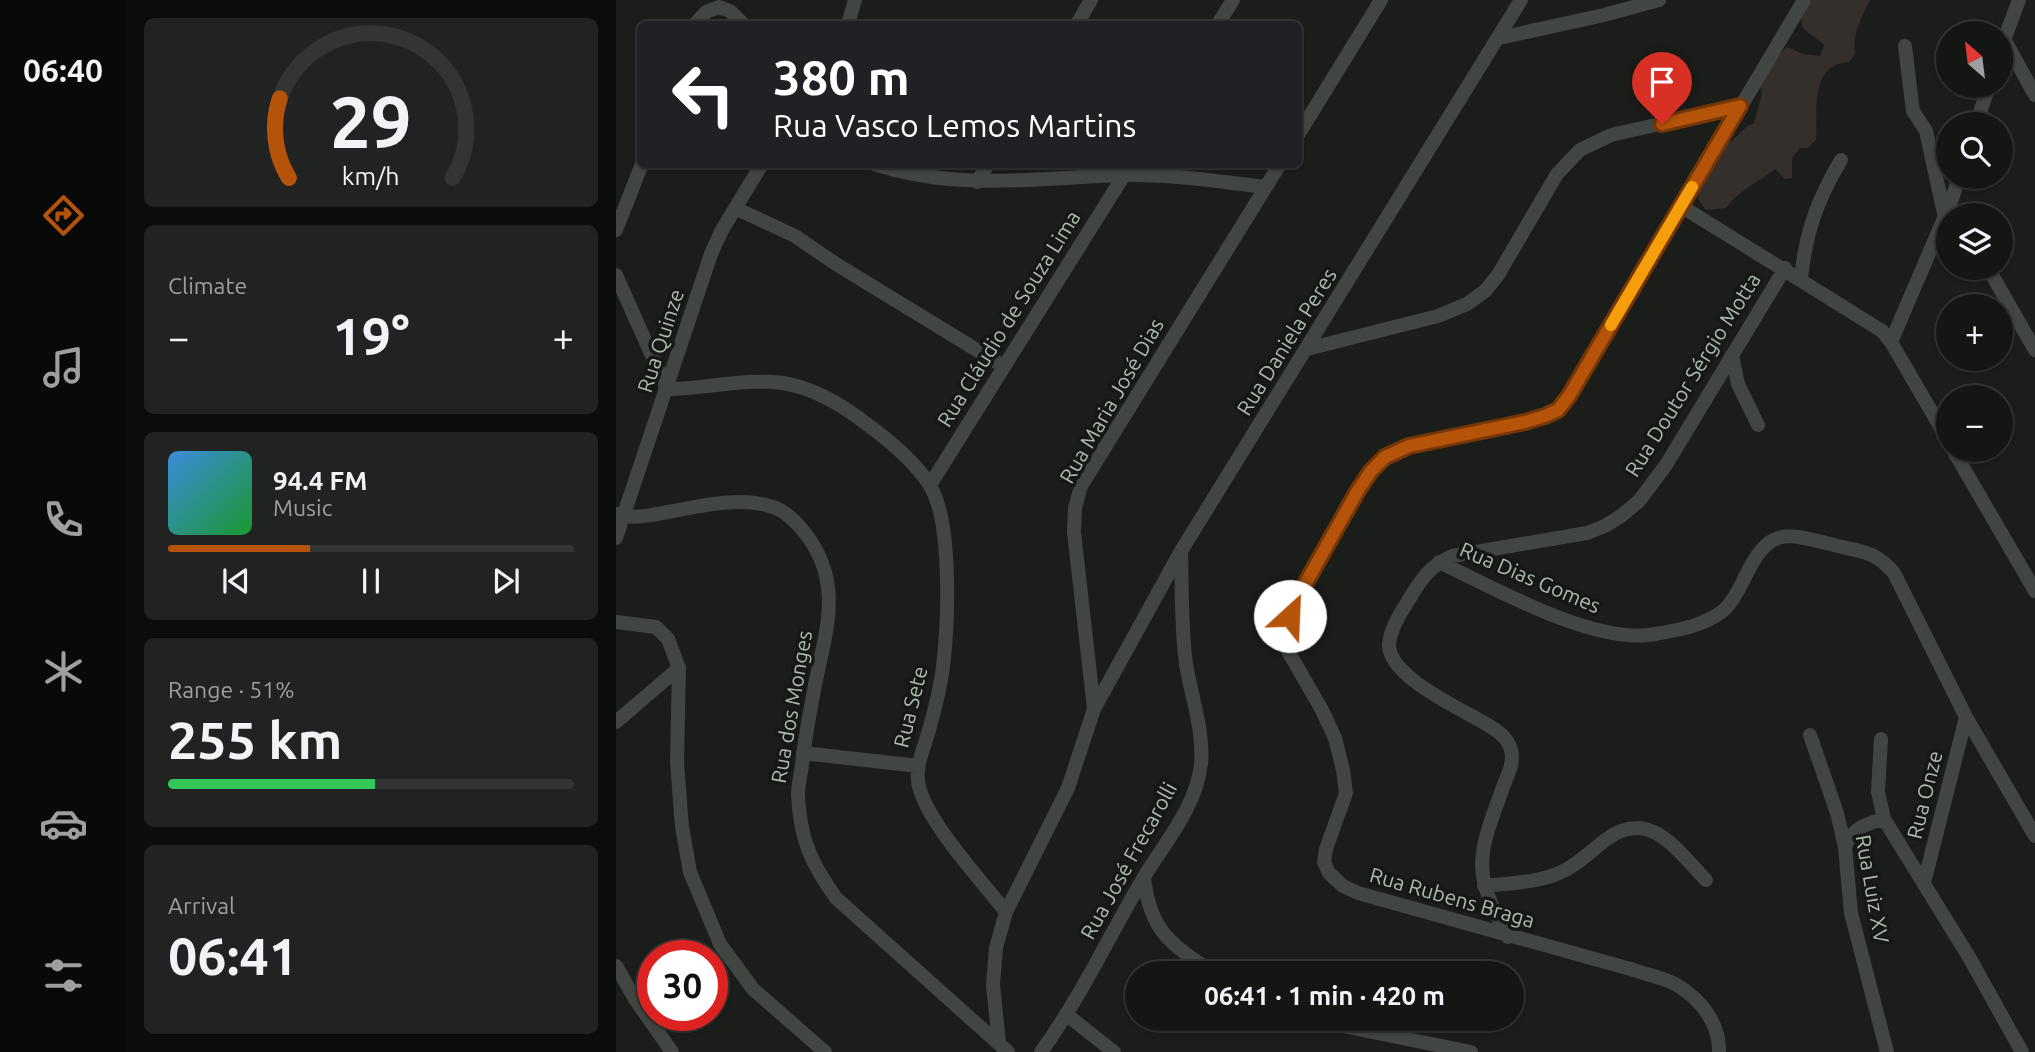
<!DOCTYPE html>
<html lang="en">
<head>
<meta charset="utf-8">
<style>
  :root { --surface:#141614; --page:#212322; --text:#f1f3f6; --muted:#9d9fa0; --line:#333534; --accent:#b45309 }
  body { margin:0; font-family:Ubuntu,sans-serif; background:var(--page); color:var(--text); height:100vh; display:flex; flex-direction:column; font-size:26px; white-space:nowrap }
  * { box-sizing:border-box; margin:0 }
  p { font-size:23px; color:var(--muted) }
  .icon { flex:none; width:38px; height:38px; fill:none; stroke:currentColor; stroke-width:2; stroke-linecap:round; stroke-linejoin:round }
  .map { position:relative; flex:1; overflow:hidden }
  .drawer { display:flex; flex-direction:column; gap:18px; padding:18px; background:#0b0c0b; width:490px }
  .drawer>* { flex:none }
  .guide { position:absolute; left:21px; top:21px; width:665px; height:147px; border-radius:10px; box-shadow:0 2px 5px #0004,0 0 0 2px var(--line); background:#202124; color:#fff; overflow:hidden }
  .needle { width:46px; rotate:332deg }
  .controls { position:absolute; left:1320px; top:21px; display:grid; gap:14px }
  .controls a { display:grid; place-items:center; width:77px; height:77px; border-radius:50%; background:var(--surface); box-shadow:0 2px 5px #0004,0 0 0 2px var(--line); font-size:35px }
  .speed { position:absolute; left:21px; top:940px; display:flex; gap:14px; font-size:35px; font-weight:700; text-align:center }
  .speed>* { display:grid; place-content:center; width:91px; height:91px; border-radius:50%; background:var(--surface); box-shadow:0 2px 5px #0004,0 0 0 2px var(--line); line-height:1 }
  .speed .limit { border:10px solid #d22; background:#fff; color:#111 }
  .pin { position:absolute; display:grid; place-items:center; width:60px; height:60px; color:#fff; margin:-72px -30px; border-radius:50% 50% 50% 0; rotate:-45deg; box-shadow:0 0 7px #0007 }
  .pin .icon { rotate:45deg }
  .me { position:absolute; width:77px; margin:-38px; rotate:25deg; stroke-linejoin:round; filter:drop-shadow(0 0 5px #0008) }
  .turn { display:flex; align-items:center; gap:24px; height:147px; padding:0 21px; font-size:32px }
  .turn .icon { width:91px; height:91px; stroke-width:2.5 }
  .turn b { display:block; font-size:49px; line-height:60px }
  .big { font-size:52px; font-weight:600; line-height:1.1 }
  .drawer .card { flex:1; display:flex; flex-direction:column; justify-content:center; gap:10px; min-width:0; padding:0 24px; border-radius:10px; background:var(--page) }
  .drawer .dial { align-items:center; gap:0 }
  .dial svg { height:182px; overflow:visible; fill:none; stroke:var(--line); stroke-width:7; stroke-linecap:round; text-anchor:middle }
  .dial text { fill:var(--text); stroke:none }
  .song { display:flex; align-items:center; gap:21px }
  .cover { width:84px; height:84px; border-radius:10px; background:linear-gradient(135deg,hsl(210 70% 55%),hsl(130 70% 35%)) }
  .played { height:7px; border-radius:4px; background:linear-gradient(90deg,var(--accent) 35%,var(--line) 35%) }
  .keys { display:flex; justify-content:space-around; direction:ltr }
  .heat { display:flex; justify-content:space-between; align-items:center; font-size:38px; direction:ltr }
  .charge { height:10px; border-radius:5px; background:linear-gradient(90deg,#34c759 51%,var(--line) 0) }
  .trip { position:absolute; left:509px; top:961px; width:399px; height:70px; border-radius:35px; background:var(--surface); box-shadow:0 2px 5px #0004,0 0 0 2px var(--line); font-weight:600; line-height:70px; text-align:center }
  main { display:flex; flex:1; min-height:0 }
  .menu { display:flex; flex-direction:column; width:126px; justify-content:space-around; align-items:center; background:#080908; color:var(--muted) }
  .menu .icon { width:49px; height:49px }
  .menu .current { color:var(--accent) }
  .menu b { font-size:32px; color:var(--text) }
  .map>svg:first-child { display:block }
  .green { fill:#342f2b }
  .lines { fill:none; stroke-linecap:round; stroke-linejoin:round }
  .street { stroke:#414642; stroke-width:14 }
  .route-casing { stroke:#753606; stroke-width:18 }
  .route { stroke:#b45309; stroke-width:12 }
  .slow { stroke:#f59e0b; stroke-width:12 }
  .labels { text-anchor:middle; stroke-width:7; stroke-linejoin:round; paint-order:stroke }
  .street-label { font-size:21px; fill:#afbbae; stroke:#161816 }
</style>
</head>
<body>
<main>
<nav class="menu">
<b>06:40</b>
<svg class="icon current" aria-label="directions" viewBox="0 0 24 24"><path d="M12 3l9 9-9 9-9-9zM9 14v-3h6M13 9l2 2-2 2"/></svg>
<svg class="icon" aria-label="music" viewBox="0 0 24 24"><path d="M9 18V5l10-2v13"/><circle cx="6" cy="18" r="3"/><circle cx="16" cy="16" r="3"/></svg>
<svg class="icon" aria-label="phone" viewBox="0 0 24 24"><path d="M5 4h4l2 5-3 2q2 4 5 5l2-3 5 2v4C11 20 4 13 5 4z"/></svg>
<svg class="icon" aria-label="climate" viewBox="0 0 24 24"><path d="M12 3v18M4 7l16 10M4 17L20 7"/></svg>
<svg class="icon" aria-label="car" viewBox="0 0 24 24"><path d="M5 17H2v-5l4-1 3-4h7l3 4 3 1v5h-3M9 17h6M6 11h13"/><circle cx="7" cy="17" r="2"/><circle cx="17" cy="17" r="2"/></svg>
<svg class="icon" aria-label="filters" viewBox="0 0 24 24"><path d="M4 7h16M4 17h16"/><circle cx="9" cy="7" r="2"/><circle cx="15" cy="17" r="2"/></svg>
</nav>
<section class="drawer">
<div class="card dial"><svg viewBox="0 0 100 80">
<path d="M14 69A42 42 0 1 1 86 69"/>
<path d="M14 69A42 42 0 0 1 10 34" stroke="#b45309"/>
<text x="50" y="56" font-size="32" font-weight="700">29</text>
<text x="50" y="72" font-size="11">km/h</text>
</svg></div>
<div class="card"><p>Climate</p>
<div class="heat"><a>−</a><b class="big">19°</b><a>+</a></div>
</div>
<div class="card">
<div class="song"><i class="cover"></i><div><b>94.4 FM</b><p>Music</p></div></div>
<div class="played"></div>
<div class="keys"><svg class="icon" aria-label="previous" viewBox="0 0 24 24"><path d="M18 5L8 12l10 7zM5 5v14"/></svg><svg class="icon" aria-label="pause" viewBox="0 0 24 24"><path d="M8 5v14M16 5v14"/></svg><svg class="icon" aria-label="next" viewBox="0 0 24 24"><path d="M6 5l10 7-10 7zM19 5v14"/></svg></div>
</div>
<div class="card"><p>Range · 51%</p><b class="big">255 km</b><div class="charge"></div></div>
<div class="card"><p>Arrival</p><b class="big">06:41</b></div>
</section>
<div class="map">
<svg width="1419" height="1052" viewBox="0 0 1419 1052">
  <rect width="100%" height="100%" fill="#1b1d1b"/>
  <path class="green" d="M1196,0H1254C1245,17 1236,35 1239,54L1233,62C1193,64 1202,112 1200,140L1192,148H1184L1176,158V178L1169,179L1159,169C1143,182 1122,191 1110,208L1090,210L1082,199L1085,183L1109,144C1121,140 1125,128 1138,123L1146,94L1144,85L1159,59L1171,47L1187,54L1204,56L1208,45L1187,28L1184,16Z"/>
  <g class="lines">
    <path class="street" d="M79,24L90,12L103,7L114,11L127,24
      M232,24L239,0
      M461,24L475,0
      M602,24L617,0
      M883,38L988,15L1043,0
      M1388,39L1419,95
      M1289,46L1297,111L1310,131L1329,218
      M1385,48L1403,0
      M1360,124L1373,86
      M682,135L765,0
      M258,164C342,191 421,178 506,175C554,174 602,181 649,187
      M361,182L372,164
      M1065,206L1266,331L1275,342L1332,440
      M119,208L179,236L220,264L387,366
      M0,230L26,164
      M1372,268L1419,350
      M0,275L51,389
      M1185,278C1190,232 1201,200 1225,160
      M1275,342L1335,202L1343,177
      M691,349L822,316L851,304L869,291L882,275L941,174L964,150L995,135L1123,106
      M1116,355L1122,384L1142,425
      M51,389C90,389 128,378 167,383C198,388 228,406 252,425C274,441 298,461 313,484C337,521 332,624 327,667C324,688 319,709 313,730C309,746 300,763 302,781C306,817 366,881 390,912
      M1337,450L1419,591
      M314,485L515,164
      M0,514C15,520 36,515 52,512C85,506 124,496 157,507C170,511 181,523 189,533C228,583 210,630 199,685C194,711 189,738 186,764C185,774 182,785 182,795C184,839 195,863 220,898L392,1052
      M0,538L95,254L106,230L146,164
      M823,562C878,588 973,642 1033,635C1058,631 1087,627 1108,610C1117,602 1123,589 1128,579C1153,527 1167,532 1218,545C1246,552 1258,550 1278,573L1350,717L1419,836
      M0,622L40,627L52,639L63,668L61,762L66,827L74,872L104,944L137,989L209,1052
      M478,709L565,551L905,0
      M0,722L63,668
      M1194,735L1221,813L1229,847L1235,913L1271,1052
      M1265,739L1262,792L1268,819L1353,957L1406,1052
      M187,753L302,766
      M1229,847C1237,828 1249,824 1268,819
      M528,878C534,932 556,945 598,973
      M1308,883L1350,717
      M868,886C893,883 920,883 943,873C960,866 974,852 988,841C1033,806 1060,849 1090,880
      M892,937C856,872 861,858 886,790C890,777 899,764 895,750C892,736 877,728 865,721C841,707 773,676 773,645C774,632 782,616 789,606C803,583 810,568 836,556L971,533L989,526L1005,516L1023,501L1050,465L1169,268
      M0,966L19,999L56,1052
      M451,1015L498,1052
      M688,1018L855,1052
      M383,1042L377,985L380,948L390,912L452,788L478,709L458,532L459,508L465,486L664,164
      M425,1052C465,997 493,936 528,877C550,841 580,807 585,764C588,730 575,696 570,664C565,627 566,589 565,552
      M1103,1052C1104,1023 1084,999 1061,985C1049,978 1032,975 1018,970L742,893L727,886L713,873L708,862L710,849L730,793L727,770L719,738L706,710L668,644L669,630L679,602L741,492L755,471L769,457L793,446L909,422L929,416L942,410L953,396L1188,0"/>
  </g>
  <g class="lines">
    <defs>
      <path id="route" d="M674,616L679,602L741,492L755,471L769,457L793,446L909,422L929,416L942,410L953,396L1124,106L1046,124"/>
    </defs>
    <use href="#route" class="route-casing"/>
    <use href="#route" class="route"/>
    <path class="slow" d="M995,325L1076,187"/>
  </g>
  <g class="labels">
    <g class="street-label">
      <text transform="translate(393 319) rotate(-58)" y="7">Rua Cláudio de Souza Lima</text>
      <text transform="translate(45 341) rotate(-72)" y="7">Rua Quinze</text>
      <text transform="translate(671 342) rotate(-58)" y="7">Rua Daniela Peres</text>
      <text transform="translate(1077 375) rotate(-58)" y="7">Rua Doutor Sérgio Motta</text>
      <text transform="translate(496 401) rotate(-60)" y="7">Rua Maria José Dias</text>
      <text transform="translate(914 578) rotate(23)" y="7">Rua Dias Gomes</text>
      <text transform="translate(176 707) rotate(-80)" y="7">Rua dos Monges</text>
      <text transform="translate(295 707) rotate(-76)" y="7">Rua Sete</text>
      <text transform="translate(1309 795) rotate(-76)" y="7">Rua Onze</text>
      <text transform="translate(513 861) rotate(-61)" y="7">Rua José Frecarolli</text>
      <text transform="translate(1256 889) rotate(80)" y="7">Rua Luiz XV</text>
      <text transform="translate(836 898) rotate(16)" y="7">Rua Rubens Braga</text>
    </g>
  </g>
</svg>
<div class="controls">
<a><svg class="needle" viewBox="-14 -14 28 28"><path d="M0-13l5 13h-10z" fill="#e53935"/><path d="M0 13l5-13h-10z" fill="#9d9fa0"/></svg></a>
<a><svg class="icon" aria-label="search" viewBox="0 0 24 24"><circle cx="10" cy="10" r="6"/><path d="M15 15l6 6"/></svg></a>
<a><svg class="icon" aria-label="layers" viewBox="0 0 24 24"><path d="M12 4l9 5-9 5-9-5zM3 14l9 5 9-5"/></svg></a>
<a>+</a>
<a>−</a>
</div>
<div class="speed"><div class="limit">30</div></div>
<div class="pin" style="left:1046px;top:124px;background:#d93025"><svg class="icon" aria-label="arrive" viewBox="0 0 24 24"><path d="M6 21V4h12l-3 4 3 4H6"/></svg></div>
<svg class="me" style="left:674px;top:616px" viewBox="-20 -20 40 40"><circle r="19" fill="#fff"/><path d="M0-13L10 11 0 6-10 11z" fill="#b45309"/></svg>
<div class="trip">06:41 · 1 min · 420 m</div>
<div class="guide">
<div class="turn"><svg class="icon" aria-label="left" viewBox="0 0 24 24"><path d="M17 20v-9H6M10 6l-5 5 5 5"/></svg><div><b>380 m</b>Rua Vasco Lemos Martins</div></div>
</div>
</div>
</main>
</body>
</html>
